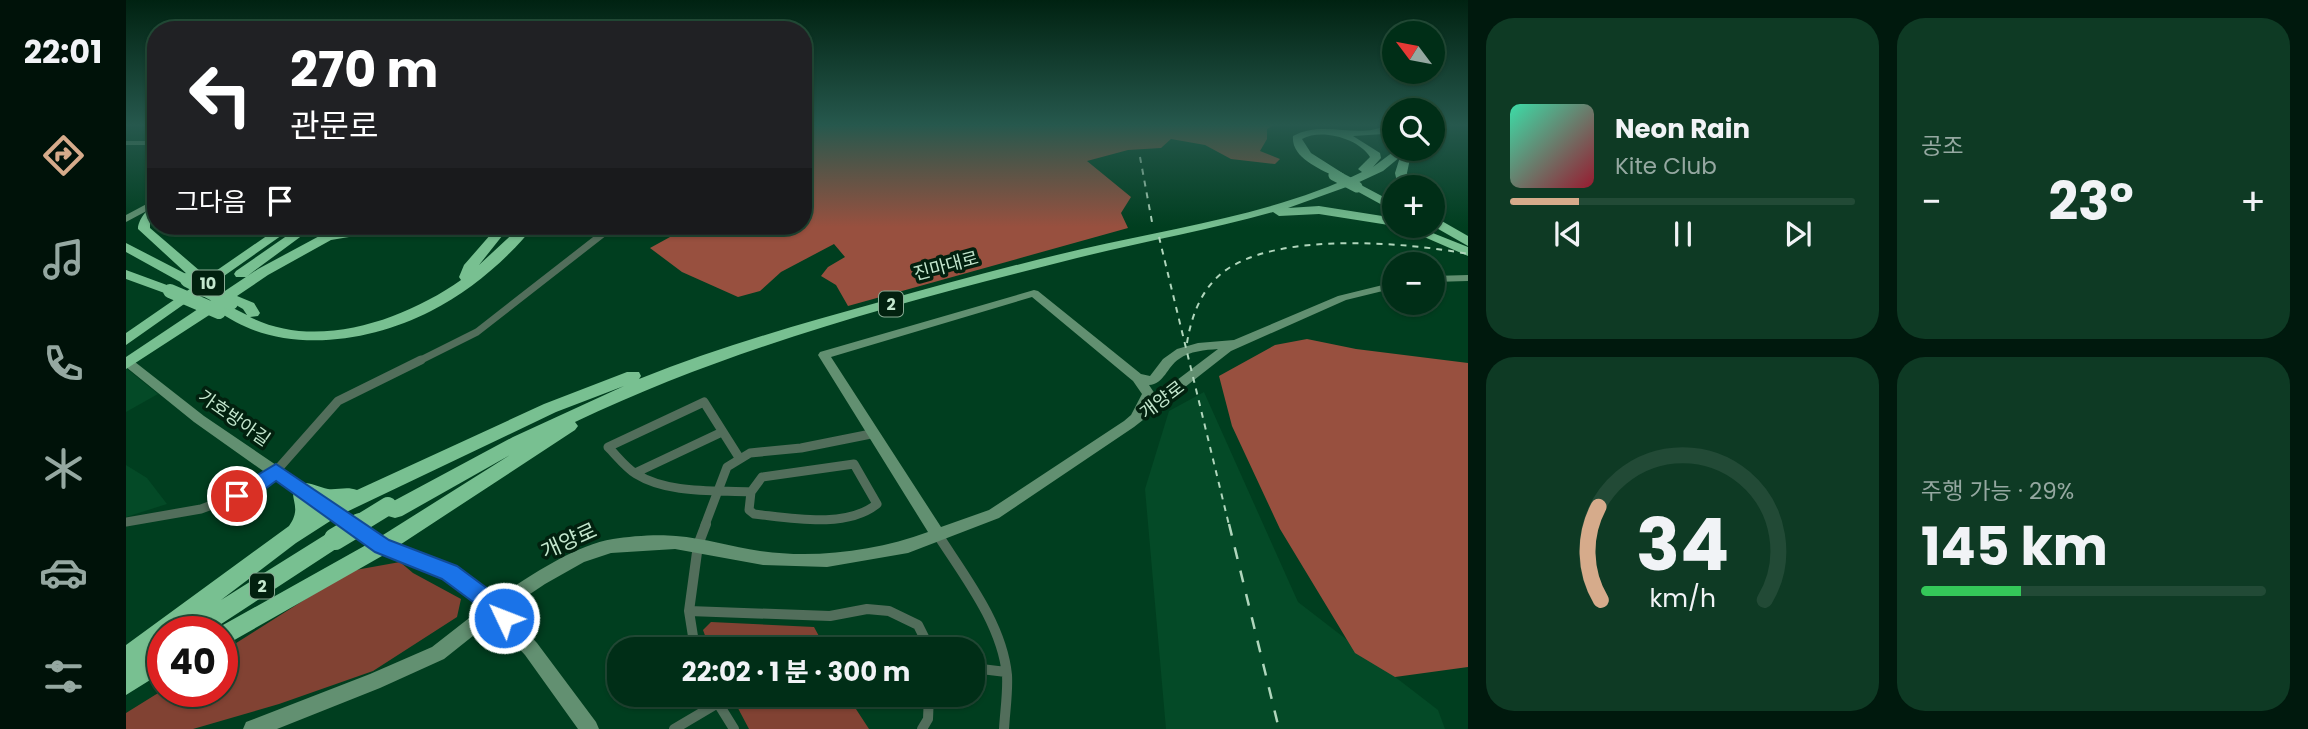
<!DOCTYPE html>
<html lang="ko">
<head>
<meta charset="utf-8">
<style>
  :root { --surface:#002e17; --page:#0e3a24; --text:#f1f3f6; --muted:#95a8a1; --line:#224a36; --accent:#d6ab8b }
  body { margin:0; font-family:Poppins,"Noto Sans KR",sans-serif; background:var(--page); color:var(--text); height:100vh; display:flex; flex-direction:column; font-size:26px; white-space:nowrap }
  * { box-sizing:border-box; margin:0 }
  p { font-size:23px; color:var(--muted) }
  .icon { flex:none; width:38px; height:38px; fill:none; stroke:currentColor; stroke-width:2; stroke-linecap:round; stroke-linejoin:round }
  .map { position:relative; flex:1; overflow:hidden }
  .details { display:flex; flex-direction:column; gap:18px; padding:18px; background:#00190d; width:840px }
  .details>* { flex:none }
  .top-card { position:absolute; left:21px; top:21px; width:665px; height:214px; border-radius:28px; box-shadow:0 2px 5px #0004,0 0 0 2px var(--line); background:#202124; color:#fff; overflow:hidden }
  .needle { width:46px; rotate:302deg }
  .controls { position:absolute; left:1256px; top:21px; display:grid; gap:14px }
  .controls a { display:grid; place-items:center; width:63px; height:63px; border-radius:50%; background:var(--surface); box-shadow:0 2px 5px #0004,0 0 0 2px var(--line); font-size:35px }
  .speed { position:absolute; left:21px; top:616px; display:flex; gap:14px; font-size:35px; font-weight:700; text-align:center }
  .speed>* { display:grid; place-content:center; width:91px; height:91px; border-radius:50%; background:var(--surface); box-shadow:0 2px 5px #0004,0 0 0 2px var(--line); line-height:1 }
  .speed .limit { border:10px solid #d22; background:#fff; color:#111 }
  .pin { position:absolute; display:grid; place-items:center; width:60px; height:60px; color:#fff; margin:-30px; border:4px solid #fff; border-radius:50%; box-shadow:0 2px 7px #0007 }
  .me { position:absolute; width:77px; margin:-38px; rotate:313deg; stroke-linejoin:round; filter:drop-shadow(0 0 5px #0008) }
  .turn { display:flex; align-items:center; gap:24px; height:147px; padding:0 28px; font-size:32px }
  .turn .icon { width:91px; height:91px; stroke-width:2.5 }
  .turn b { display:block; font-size:49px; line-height:60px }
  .then { display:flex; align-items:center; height:66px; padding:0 28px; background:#0003; gap:14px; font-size:26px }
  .big { font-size:52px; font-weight:700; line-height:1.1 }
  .details .widget { flex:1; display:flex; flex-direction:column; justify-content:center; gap:10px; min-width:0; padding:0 24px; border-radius:28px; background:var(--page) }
  .details .dial { align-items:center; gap:0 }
  .dial svg { height:182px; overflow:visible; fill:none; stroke:var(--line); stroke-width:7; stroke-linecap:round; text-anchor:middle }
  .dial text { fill:var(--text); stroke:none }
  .song { display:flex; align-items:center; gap:21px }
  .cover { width:84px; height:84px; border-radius:10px; background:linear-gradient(135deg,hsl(160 70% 55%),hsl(350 70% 35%)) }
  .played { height:7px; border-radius:4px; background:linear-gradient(90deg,var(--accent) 20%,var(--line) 20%) }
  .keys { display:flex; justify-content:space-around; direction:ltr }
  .heat { display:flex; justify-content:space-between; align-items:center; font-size:38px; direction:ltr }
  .charge { height:10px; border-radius:5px; background:linear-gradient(90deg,#34c759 29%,var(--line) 0) }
  .details .tiles { flex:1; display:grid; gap:18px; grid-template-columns:repeat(2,1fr) }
  .trip { position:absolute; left:481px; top:637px; width:378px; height:70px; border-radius:28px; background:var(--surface); box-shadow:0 2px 5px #0004,0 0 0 2px var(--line); font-weight:700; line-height:70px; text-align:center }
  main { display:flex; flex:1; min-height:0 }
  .tab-bar { display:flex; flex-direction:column; width:126px; justify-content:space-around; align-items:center; background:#001209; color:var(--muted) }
  .tab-bar .icon { width:49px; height:49px }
  .tab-bar .active { color:var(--accent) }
  .tab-bar b { font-size:32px; color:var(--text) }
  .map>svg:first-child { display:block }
  .built { fill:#044a27 }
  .green { fill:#814233 }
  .forest { fill:#98503f }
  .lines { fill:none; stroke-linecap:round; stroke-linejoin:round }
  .street-far3 { stroke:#526e5b; stroke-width:5 }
  .street-far2 { stroke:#526e5b; stroke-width:7 }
  .street-far1 { stroke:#526e5b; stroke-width:9 }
  .street { stroke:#526e5b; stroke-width:10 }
  .secondary { fill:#629071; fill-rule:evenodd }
  .highway { fill:#78c091; fill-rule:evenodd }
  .rail-far1 { stroke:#b0d6bc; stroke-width:2; stroke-dasharray:6 6; stroke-linecap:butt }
  .rail { stroke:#b0d6bc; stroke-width:2.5; stroke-dasharray:12 12; stroke-linecap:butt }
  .highway-bridge-far3 { stroke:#78c091; stroke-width:11 }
  .highway-bridge-far2 { stroke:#78c091; stroke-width:14 }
  .highway-bridge-far1 { stroke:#78c091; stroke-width:18 }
  .highway-bridge { stroke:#78c091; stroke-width:22 }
  .route { fill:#1a73e8; stroke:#114b97; stroke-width:2 }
  .labels { text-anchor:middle; stroke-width:7; stroke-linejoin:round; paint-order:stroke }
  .shield { fill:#02210f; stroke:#8aac95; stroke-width:2 }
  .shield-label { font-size:16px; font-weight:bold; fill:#c4e7ce }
  .street-label { font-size:18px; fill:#c4e7ce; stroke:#02210f }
  .near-street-label { font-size:21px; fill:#c4e7ce; stroke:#02210f }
</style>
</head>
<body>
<main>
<nav class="tab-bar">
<b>22:01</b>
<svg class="icon active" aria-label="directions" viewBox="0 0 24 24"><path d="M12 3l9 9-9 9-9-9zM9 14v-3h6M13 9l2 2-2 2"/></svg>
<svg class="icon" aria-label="music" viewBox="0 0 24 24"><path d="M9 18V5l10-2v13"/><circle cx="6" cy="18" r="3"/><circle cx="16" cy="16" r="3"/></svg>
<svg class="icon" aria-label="phone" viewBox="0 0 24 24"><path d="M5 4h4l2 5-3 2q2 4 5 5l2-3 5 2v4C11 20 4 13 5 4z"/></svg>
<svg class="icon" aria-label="climate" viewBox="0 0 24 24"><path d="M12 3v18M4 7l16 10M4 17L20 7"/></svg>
<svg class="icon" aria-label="car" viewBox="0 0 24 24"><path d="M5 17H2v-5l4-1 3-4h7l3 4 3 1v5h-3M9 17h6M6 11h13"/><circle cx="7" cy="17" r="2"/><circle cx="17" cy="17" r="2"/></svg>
<svg class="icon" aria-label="filters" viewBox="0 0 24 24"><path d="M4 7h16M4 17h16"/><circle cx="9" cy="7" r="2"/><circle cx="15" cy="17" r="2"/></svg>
</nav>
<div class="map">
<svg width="1342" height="729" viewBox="0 0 1342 729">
  <rect width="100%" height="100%" fill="#003e1f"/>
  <path class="built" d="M0,368L32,394L0,412Z
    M1078,392L1172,602L1312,710L1319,729H1040L1019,489L1043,411Z
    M0,465L21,478L41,504L0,517Z"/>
  <path class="green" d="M274,562L287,573L335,599L331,617L247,671L153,704L67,729H0V713L37,690L96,691V652L224,571Z
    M585,622L688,627L700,649H584L577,630Z
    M605,695H745L728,706L743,729H623Z"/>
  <path class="forest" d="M681,125H1148L1141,129V139L1134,151L1154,159L1149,164L1105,159L1079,145L1045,139L1035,148L1002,150L961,161L1005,197L995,213L1002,228L722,306L710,285L695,276L702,267L719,257L708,244L655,272L634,291L612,297L556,272L524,248L564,226H677V158L687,145L682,139Z
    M1181,339L1230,349L1342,363V667L1269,677L1229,653L1154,529L1106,426L1093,376L1149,345Z"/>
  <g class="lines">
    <path class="street-far3" d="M481,230L486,226"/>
    <path class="street-far2" d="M291,362L351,332L483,229"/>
    <path class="street-far1" d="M614,459L578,402L482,447C491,456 499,467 510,474C542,494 589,490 625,492
      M728,464L751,504C720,529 665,518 628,514L623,510L625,492L636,477Z
      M509,473L596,432
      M0,522L75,509L116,494L151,470L212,401L295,360
      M579,525L601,467L624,453L675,448L745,434"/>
    <path class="street" d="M812,535C839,577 876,624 881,675C882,693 879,711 878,729
      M563,611L704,616L741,609L763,611L792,625L804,649
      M569,649L563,611L572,545L580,524
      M847,668L880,672
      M587,695L608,729
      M548,729L592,703
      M796,729L802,719L803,695"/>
    <path class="secondary" d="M0,141H30V145H0Z
      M30,199V206L0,222V215Z
      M1342,275V281L1307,282V276Z
      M1269,282V288L1220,300L1105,351L1008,427L873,518L782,553L701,567L637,565L549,549L485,553L458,562L419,584L380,610L411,643L470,722L473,729H452L399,655L367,620L318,659L254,688L151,729H117L120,722L244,674L306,647L356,608L348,600L305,572L250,551L68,422L0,367L1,362H9L78,416L262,541L317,562L360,590L369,599C403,577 446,546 487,539C505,536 532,534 550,536C578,538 606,547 634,551C689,559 750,551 802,532L692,355L694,352L908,290L912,291L1015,374L1024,376L1037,359L1051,349L1072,343L1108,340L1212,296ZM906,297L1007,381L1016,394L1005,415L998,421L863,510L815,527L705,357ZM1092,349L1026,399L1029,394L1023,385C1038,384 1041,367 1053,359C1064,351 1079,350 1092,349Z"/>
    <path class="highway" d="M1260,125H1269V128L1257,134L1227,136L1254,153L1255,158L1247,167L1271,149H1286L1281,173L1284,187H1272L1269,173L1274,157L1257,171L1229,184L1235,185L1269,203V212L1227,189L1226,185L1162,208L1193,206L1269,218V226L1193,214L1153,216L1147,212C1082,230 1016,242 951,258C780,301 608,346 449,422L452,426L449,430L263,552L96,647V632H87L88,630L249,540L384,455L276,516L269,518L262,516L259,510L262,504L387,437L498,386L430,412L212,516L170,543L95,600L202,533L209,531L216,533L219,539L216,545L83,632H37V645L26,653L37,648V672L0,695V645L163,526C177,506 162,500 169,484C181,480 191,487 202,489C212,490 221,486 231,490L418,404L501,372H513L515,376L513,379C590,348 670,325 750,303C818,284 887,265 956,249C1050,227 1149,214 1236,172L1232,169L1244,157C1233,139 1196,128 1176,139L1185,153L1218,174L1208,176C1192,168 1165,157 1167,136C1197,119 1234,140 1260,125ZM188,500L201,503L190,510Z
      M30,205V217L24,223V228L74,271L76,274L74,277H66V283H56L0,252V243L62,275L12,229C12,220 21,208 30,205Z
      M1307,216L1342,236V246L1307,226Z
      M155,226H169L0,345V333Z
      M175,226H189L120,277H110L108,274L110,271Z
      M212,226H227L222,231L246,226L259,228L253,232L205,240L142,275L111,296L128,303L134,313L132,316L124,317C191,351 278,320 335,280L333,277L338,265L372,226H384L353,265L395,226H408C382,259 343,292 305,311C241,344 151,356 91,310L0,369V357L132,269ZM103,301L117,309L121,315L99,304Z
      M1273,226H1289L1342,247V256Z
      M0,270L49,288L51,291L44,295L0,279Z"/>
    <path class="rail-far1" d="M1014,157L1026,222
      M1033,237L1103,525
      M1061,343C1065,317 1075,290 1096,273C1148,231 1280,242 1342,254"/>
    <path class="rail" d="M1103,524L1153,729"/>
    <path class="highway-bridge-far3" d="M1208,175L1231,187"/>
    <path class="highway-bridge-far2" d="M61,280L105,303
      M44,291L93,312"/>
    <path class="highway-bridge-far1" d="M231,525L262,506"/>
    <path class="highway-bridge" d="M209,539L234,524"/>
  </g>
  <linearGradient id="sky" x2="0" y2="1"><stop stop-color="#021"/><stop offset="0.55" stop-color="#26584d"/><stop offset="1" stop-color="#26584d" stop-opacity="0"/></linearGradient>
  <rect width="1342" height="227" fill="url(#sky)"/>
  <path class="route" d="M150,464L263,540L331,566L362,589L386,611L389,618L386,625L378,628L370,625L347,602L316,579L249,552L150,481C138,489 120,507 105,502L102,496L105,491Z"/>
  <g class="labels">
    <g class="shield">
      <rect x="66" y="270.5" width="32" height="25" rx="5"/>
      <rect x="753" y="291.5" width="24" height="25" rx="5"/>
      <rect x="124" y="573.5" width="24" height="25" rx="5"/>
    </g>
    <g class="shield-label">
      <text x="82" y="289">10</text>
      <text x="765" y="310">2</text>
      <text x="136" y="592">2</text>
    </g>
    <g class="street-label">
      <text transform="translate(820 266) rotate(-15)" y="6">진마대로</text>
      <text transform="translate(1036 400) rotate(-37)" y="6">개양로</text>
      <text transform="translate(108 418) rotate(35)" y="6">가호방아길</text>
    </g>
    <g class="near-street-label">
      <text transform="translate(443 541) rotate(-24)" y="7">개양로</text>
    </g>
  </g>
</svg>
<div class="controls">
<a><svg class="needle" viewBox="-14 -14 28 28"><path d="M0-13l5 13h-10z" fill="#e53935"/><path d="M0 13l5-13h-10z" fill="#95a8a1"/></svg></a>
<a><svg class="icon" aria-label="search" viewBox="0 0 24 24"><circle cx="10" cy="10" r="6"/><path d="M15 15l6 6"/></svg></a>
<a>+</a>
<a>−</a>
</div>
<div class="speed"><div class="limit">40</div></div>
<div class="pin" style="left:111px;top:496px;background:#d93025"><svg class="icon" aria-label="arrive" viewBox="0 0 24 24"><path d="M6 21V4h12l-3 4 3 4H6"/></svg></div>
<svg class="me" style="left:378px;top:618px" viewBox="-20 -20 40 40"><circle r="17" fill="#1a73e8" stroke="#fff" stroke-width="3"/><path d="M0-11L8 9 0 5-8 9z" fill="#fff"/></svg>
<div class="trip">22:02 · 1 분 · 300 m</div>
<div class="top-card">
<div class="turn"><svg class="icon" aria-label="left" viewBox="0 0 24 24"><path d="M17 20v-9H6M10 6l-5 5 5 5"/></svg><div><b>270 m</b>관문로</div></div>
<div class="then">그다음<svg class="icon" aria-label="arrive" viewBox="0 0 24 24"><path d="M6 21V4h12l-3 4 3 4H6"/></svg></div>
</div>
</div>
<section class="details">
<div class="tiles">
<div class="widget">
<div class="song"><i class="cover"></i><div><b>Neon Rain</b><p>Kite Club</p></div></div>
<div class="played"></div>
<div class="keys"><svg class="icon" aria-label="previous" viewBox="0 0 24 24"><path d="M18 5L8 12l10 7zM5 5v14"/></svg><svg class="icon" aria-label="pause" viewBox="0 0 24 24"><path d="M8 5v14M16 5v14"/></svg><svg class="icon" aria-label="next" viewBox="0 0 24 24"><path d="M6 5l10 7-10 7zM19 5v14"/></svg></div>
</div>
<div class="widget"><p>공조</p>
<div class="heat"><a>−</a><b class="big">23°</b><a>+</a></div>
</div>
<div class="widget dial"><svg viewBox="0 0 100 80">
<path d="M14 69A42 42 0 1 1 86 69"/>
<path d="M14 69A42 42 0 0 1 13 28" stroke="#d6ab8b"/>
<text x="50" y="56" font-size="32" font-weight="700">34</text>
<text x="50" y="72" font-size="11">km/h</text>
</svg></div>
<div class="widget"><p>주행 가능 · 29%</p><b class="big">145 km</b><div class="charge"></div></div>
</div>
</section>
</main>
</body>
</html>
